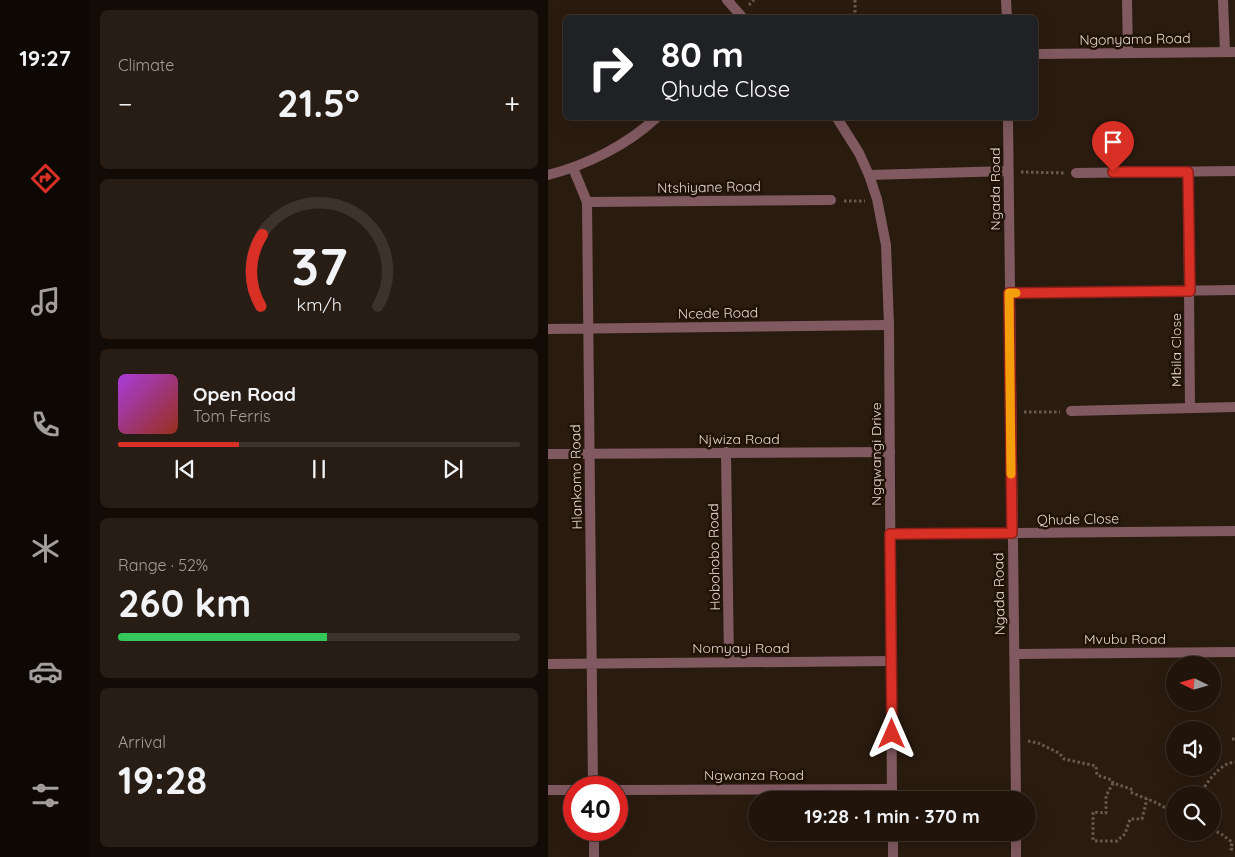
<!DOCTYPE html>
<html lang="en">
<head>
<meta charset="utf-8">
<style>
  :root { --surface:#20140b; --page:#281d14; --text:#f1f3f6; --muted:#a29e9d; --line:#3d332c; --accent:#d93025 }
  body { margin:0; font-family:Quicksand,sans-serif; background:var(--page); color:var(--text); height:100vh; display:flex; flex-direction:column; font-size:19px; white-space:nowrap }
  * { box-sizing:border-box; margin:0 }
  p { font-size:16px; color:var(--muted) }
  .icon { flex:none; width:28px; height:28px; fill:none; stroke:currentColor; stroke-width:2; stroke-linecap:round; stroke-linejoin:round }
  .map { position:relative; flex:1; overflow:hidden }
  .side { display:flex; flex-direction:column; gap:10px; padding:10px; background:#120b06; width:458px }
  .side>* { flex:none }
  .guide { position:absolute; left:15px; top:15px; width:475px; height:105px; border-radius:8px; box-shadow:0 5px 20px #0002,0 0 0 1px var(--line); background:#202124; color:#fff; overflow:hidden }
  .needle { width:32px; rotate:275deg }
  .fabs { position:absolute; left:618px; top:656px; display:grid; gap:10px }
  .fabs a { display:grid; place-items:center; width:55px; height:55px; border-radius:50%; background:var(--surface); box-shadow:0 5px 20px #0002,0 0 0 1px var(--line); font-size:25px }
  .speed { position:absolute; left:15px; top:776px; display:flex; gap:10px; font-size:25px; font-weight:700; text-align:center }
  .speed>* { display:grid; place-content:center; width:65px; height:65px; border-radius:50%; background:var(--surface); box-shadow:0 5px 20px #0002,0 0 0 1px var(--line); line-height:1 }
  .speed .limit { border:8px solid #d22; background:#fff; color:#111 }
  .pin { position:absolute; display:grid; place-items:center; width:42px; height:42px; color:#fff; margin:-51px -21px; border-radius:50% 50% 50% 0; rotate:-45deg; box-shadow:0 0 5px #0007 }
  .pin .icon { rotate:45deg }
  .me { position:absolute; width:55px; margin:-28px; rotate:0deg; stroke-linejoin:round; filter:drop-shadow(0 0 4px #0008) }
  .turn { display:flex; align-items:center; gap:18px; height:105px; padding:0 15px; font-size:22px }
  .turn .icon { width:65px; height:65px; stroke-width:2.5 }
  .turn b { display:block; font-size:35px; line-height:42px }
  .big { font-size:38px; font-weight:700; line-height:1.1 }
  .side .widget { flex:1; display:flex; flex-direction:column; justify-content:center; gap:8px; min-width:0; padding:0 18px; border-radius:8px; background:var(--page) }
  .side .dial { align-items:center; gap:0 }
  .dial svg { height:130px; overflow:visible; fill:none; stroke:var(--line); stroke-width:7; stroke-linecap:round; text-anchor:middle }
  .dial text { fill:var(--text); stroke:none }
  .song { display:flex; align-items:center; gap:15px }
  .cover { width:60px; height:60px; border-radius:8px; background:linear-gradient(135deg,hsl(280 70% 55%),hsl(10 70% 35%)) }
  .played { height:5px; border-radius:2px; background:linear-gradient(90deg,var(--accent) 30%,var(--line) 30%) }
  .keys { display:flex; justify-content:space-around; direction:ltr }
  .heat { display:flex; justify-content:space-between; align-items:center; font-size:28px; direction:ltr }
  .charge { height:8px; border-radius:4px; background:linear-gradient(90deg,#34c759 52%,var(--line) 0) }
  .trip { position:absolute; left:200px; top:791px; width:288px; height:50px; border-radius:25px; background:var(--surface); box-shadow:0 5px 20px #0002,0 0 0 1px var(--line); font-weight:700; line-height:50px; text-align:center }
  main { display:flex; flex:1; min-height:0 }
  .menu { display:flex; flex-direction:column; width:90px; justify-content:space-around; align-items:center; background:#0d0804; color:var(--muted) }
  .menu .icon { width:35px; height:35px }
  .menu .on { color:var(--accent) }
  .menu b { font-size:22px; color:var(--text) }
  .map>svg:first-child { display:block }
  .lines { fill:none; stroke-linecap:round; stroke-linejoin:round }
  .path { stroke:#685a50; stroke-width:3; stroke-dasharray:2.5 2.5; stroke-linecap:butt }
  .minor { stroke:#805a60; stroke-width:10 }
  .tertiary { stroke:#805a60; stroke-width:10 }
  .route-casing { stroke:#8d1f18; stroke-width:12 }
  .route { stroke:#d93025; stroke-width:9 }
  .slow { stroke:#f59e0b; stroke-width:9 }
  .labels { text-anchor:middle; stroke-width:5; stroke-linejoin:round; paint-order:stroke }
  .street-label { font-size:14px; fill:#e2d8d0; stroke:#201206 }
</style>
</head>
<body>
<main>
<nav class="menu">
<b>19:27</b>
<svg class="icon on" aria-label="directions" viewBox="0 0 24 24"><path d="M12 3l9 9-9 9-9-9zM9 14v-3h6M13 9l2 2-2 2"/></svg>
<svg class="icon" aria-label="music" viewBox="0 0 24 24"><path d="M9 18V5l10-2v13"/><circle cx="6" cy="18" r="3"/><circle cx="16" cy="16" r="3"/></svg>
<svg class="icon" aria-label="phone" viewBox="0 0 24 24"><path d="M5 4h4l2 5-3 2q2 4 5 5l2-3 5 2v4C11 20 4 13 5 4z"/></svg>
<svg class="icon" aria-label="climate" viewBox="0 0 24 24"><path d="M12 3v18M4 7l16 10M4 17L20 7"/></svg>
<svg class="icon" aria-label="car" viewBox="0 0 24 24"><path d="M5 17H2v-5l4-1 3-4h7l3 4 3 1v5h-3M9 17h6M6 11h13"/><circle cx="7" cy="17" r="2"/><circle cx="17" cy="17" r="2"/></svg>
<svg class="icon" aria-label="filters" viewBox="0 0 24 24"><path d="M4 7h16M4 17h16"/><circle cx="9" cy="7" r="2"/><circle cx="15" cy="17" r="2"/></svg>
</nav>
<section class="side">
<div class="widget"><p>Climate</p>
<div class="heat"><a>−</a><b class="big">21.5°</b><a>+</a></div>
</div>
<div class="widget dial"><svg viewBox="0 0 100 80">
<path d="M14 69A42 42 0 1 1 86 69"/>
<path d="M14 69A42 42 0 0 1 15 25" stroke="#d93025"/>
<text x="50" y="56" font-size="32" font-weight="700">37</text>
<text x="50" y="72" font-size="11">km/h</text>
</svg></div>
<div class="widget">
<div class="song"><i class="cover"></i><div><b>Open Road</b><p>Tom Ferris</p></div></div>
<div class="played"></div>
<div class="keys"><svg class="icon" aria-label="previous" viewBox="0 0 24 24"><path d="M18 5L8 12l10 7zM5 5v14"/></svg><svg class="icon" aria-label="pause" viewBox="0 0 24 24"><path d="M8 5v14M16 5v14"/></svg><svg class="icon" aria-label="next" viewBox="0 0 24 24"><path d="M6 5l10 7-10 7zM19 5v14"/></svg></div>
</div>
<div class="widget"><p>Range · 52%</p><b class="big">260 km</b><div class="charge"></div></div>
<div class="widget"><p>Arrival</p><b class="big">19:28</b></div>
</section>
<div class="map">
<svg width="688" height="857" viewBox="0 0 688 857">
  <rect width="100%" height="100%" fill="#2a1b0f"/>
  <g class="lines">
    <path class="path" d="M307,0V18
      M201,5L206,0
      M473,172L517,173
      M296,201H317
      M476,412H512
      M684,739H688
      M480,741L490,743L511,753L516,759L548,766L549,775L564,780L565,783L583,789L582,792L609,803L626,813
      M565,783L558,796V813L545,812V840L549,841H569L577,834L582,819H594L599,799
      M651,795C659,783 672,762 688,762
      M664,830L672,833L684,842L683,849L688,850"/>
    <path class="minor" d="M458,0L459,18
      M579,0L580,53
      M675,0L677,52
      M488,54L688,52
      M460,118L468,800
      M25,168L39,202L45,788
      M640,172L642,408
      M528,173L688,171
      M0,175C39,165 79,145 108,118
      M321,175L460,171
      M39,202L283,200
      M461,293L688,290
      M0,329L341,325
      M523,411L688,407
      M178,452L181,662
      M0,454L342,452
      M342,534L688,531
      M466,654L688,652
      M0,664L343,661
      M0,790H26
      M69,790L344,789
      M46,830V857
      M468,832V857"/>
    <path class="tertiary" d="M179,0L195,18
      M289,118L311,153L321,175L329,199L338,245L341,325L344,800
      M345,832V857"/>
  </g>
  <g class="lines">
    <defs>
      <path id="route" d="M344,734L342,534L464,533L461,293L642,291L640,172H565"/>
    </defs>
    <use href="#route" class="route-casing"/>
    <use href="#route" class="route"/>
    <path class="slow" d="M463,474L461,293H468"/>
  </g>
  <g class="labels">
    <g class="street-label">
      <text transform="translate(587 39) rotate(-1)" y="5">Ngonyama Road</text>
      <text transform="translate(161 187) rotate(-1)" y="5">Ntshiyane Road</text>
      <text transform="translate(447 189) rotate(-90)" y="5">Ngada Road</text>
      <text transform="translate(170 313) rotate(-1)" y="5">Ncede Road</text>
      <text transform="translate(628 350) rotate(-90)" y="5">Mbila Close</text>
      <text x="191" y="444">Njwiza Road</text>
      <text transform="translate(328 454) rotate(-90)" y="5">Ngqwangi Drive</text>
      <text transform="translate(28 477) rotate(-91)" y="5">Hlankomo Road</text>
      <text transform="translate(530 519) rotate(-1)" y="5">Qhude Close</text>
      <text transform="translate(166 557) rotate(-91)" y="5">Hobohobo Road</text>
      <text transform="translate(451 594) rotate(-91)" y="5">Ngada Road</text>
      <text x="577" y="644">Mvubu Road</text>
      <text x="193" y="653">Nomyayi Road</text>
      <text x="206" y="780">Ngwanza Road</text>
    </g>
  </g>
</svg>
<div class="fabs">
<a><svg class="needle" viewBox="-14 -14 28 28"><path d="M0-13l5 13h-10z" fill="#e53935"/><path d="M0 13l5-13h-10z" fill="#a29e9d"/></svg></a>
<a><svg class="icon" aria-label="sound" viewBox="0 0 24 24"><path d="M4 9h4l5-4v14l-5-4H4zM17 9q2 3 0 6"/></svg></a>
<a><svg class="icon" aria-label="search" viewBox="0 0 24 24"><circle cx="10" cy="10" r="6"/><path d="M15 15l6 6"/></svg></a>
</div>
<div class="speed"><div class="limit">40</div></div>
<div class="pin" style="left:565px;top:172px;background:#d93025"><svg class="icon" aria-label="arrive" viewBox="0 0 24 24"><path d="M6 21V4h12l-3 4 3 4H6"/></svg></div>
<svg class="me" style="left:344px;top:734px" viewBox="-20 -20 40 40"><path d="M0-17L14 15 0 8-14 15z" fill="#d93025" stroke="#fff" stroke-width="4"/></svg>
<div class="trip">19:28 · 1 min · 370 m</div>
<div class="guide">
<div class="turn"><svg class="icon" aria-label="right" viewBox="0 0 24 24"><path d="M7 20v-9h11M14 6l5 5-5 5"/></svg><div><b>80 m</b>Qhude Close</div></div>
</div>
</div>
</main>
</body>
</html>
